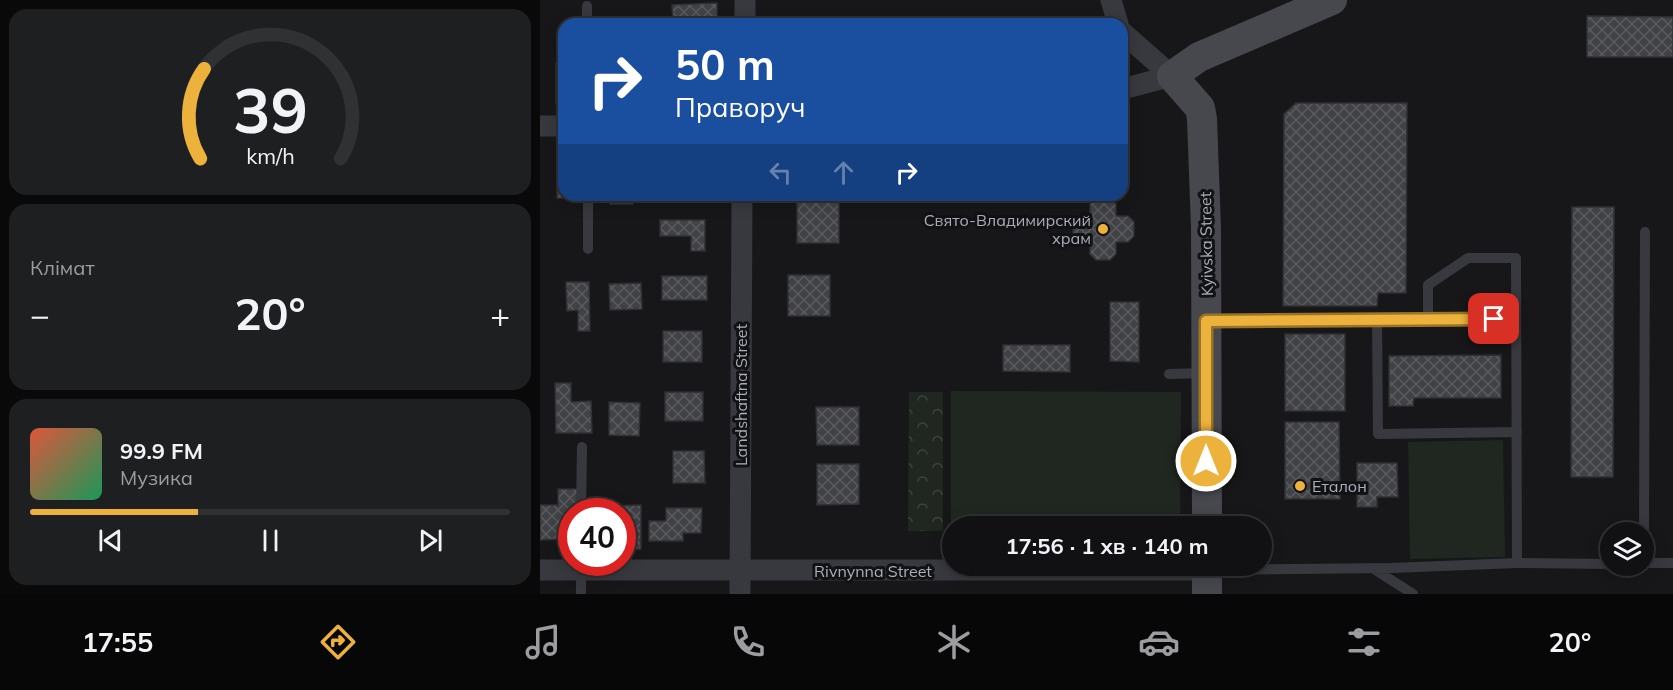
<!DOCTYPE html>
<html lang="uk">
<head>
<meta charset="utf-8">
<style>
  :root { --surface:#111113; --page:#1e1f21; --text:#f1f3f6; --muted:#9c9da0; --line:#303133; --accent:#edb23b }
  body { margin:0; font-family:Mulish,sans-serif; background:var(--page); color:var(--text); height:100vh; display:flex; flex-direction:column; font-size:22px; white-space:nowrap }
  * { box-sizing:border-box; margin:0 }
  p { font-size:20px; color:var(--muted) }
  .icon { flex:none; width:33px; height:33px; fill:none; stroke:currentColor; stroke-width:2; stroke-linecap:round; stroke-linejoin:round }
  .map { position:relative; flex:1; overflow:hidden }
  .side { display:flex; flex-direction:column; gap:9px; padding:9px; background:#09090a; width:540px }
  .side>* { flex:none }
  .guide { position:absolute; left:18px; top:18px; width:570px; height:183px; border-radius:18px; box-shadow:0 3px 15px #0003,0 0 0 2px var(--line); background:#1a4fa0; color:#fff; overflow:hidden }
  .buttons { position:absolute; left:1060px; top:522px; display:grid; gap:12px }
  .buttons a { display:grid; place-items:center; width:54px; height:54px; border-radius:50%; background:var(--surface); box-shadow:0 3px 15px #0003,0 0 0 2px var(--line); font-size:30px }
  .speed { position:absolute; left:18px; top:498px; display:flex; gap:12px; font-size:30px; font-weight:700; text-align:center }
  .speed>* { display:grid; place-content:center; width:78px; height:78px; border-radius:50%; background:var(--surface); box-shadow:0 3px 15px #0003,0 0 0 2px var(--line); line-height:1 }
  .speed .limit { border:9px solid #d22; background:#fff; color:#111 }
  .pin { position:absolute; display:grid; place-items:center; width:51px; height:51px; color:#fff; margin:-26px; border-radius:12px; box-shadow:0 3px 9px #0006 }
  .me { position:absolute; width:66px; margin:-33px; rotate:0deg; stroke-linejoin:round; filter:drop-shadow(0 0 4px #0008) }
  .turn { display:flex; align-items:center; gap:21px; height:126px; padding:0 18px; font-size:27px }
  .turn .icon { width:78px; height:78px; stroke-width:2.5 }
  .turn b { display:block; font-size:42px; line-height:51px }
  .lanes { display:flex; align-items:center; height:57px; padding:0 18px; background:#0003; justify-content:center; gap:30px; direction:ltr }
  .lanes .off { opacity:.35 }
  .big { font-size:45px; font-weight:700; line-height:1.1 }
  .side .card { flex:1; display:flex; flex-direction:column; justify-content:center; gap:9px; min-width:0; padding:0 21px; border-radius:18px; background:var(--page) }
  .side .dial { align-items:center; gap:0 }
  .dial svg { height:156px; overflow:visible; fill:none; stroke:var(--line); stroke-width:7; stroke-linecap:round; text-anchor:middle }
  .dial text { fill:var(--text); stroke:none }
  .song { display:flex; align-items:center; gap:18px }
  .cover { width:72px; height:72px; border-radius:9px; background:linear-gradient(135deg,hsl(10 70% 55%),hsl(150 70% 35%)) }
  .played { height:6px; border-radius:3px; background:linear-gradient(90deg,var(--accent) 35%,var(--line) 35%) }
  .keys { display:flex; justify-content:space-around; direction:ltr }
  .heat { display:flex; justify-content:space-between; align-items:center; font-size:33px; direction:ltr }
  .trip { position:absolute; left:402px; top:516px; width:330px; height:60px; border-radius:30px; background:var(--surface); box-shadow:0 3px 15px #0003,0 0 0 2px var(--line); font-weight:700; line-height:60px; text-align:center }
  .tabs { display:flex; height:96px; justify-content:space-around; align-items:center; background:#070708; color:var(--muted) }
  .tabs .icon { width:42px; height:42px }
  .tabs .active { color:var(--accent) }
  .tabs b { font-size:27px; color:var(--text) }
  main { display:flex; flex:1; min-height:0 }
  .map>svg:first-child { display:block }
  .green { fill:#1f2720 }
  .forest { fill:url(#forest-crowns) }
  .building { fill:url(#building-cross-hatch); stroke:#313135; stroke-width:1.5 }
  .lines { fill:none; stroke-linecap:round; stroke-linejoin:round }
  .lane { stroke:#38393e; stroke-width:10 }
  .street { stroke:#38393e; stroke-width:21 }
  .secondary { stroke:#46484e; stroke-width:30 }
  .route-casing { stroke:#9a7426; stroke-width:15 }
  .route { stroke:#edb23b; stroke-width:10 }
  .poi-dot { fill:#edb23b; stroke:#121214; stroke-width:2 }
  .labels { text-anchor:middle; stroke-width:6; stroke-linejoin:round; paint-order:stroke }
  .poi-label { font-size:16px; fill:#aaaeb9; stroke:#121214; text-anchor:end }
  .street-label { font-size:16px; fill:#aaaeb9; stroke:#121214 }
</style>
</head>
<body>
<main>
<section class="side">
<div class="card dial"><svg viewBox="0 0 100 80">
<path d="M14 69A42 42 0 1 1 86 69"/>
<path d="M14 69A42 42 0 0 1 16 23" stroke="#edb23b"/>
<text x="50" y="56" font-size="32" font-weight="700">39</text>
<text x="50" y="72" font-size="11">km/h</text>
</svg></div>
<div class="card"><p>Клімат</p>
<div class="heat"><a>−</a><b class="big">20°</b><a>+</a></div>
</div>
<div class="card">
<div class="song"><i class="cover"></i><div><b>99.9 FM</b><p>Музика</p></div></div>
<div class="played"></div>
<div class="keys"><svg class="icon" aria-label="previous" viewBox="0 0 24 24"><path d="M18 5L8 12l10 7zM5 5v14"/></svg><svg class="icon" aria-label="pause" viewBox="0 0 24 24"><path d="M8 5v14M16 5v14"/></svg><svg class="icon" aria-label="next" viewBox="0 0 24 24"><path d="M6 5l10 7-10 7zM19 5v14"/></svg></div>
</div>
</section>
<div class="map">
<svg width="1133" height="594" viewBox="0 0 1133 594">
  <defs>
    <pattern id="forest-crowns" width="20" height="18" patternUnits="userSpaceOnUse" patternTransform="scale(1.5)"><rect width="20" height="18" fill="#1f2720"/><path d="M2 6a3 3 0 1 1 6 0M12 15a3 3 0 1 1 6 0" fill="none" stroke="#3d443e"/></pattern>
    <pattern id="building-cross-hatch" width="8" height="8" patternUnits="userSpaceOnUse" patternTransform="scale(1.5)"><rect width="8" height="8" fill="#414246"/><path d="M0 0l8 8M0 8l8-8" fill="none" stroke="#5a5b5f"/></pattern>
  </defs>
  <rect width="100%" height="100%" fill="#171719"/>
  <path class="green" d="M411,391L641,392L640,526H412L411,564Z
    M963,440L965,557L870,559L868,442Z"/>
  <path class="forest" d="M369,392H403V531H368Z"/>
  <path class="building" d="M177,3V24L133,21L132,5Z
    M1047,16L1133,17V57H1047Z
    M16,63H24V104H16Z
    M756,103H867L866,293H838L837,306H743L744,114Z
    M17,168H24V195H46V199L17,198Z
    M70,195H93V204H70Z
    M556,198H570L576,204V216H588L594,222V236L588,242H576V254L570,260H556L550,254V242H539L533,236V222L539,216H550V204Z
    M257,202H299V243H257Z
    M1032,207H1074L1073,477H1031Z
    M120,220H165V251H151V236H120Z
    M248,275H290V316H248Z
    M122,276H167V300H122Z
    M26,282H49L50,331H38V310L27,311Z
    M101,283L102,309L70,310L69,284Z
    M570,302H599V362L570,361Z
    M123,331H162V362H123Z
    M745,334H805V411H745Z
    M463,345H530V372L463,371Z
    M961,355V398H874L873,406H849V356Z
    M15,383H31V402L51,401L52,433H16Z
    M125,392H163V421H125Z
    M69,402L100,403L99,436L69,435Z
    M276,407H319V445H277Z
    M745,422H799L800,499H745Z
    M133,451H164L165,483H133Z
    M817,463H857L858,497H837V507H817Z
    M277,464H319V504L277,505Z
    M18,489H38V512L25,515V539L0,540V505H18Z
    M101,505V549L82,550V512H67V506Z
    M126,508H162L161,533H143V541H109V521H126Z"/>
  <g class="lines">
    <path class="lane" d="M47,6V24
      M48,249V195
      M837,320L838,434L977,432
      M888,320V285L928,258H976L977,563
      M667,321L976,319
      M629,374L664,373
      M41,512L42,447
      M1104,532L1105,232
      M1104,563H1133
      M41,569V594
      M834,569L873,594
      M669,570L851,568L977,563L1071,564"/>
    <path class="street" d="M571,0L578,24
      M205,24V0
      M582,32L632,76
      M582,89L632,76
      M0,126H24
      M0,570H667
      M200,594L202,195"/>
    <path class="secondary" d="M667,526L666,228L662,119L660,108L632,76L659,57L792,0
      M667,566V594"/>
  </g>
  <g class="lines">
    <defs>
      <path id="route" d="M666,461V321L954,319"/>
    </defs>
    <use href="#route" class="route-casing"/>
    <use href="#route" class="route"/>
  </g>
  <g class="poi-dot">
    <circle cx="563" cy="229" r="6"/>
    <circle cx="760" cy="486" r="6"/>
  </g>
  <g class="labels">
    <g class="poi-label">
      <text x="551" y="226">Свято-Владимирский<tspan x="551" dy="18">храм</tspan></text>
      <text x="772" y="492" text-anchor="start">Еталон</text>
    </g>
    <g class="street-label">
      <text transform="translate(666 244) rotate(-91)" y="6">Kyivska Street</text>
      <text transform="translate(201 395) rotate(-90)" y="6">Landshaftna Street</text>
      <text x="333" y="577">Rivnynna Street</text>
    </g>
  </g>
</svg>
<div class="buttons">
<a><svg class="icon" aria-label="layers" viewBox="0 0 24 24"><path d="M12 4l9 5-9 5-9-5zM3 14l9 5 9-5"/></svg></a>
</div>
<div class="speed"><div class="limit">40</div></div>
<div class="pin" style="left:954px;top:319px;background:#d93025"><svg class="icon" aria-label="arrive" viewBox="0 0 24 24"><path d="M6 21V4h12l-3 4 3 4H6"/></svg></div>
<svg class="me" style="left:666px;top:461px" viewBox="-20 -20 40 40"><circle r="17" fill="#edb23b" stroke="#fff" stroke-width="3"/><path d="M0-11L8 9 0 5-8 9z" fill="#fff"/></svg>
<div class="trip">17:56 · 1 хв · 140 m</div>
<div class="guide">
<div class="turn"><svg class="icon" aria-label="right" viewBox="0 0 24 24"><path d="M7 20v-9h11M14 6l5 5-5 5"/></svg><div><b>50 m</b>Праворуч</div></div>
<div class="lanes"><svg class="icon off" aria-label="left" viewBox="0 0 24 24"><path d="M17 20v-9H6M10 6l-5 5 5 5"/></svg><svg class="icon off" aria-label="ahead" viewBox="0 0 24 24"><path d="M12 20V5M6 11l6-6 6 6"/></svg><svg class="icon" aria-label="right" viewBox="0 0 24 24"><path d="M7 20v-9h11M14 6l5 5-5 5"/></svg></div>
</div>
</div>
</main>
<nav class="tabs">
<b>17:55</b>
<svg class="icon active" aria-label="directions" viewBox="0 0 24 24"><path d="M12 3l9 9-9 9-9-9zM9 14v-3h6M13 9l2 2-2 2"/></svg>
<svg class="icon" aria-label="music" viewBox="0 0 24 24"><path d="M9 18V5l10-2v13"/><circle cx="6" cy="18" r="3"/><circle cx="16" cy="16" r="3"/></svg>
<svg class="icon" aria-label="phone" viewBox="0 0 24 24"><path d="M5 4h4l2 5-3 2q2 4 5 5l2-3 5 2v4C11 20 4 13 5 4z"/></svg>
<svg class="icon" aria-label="climate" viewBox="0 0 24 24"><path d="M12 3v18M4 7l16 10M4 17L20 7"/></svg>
<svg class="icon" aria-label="car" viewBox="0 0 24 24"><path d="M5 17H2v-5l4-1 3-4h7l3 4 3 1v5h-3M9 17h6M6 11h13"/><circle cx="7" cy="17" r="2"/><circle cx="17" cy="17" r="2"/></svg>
<svg class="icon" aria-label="filters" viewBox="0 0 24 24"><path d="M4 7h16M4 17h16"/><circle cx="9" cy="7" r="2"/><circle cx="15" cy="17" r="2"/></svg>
<b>20°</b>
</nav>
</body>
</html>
